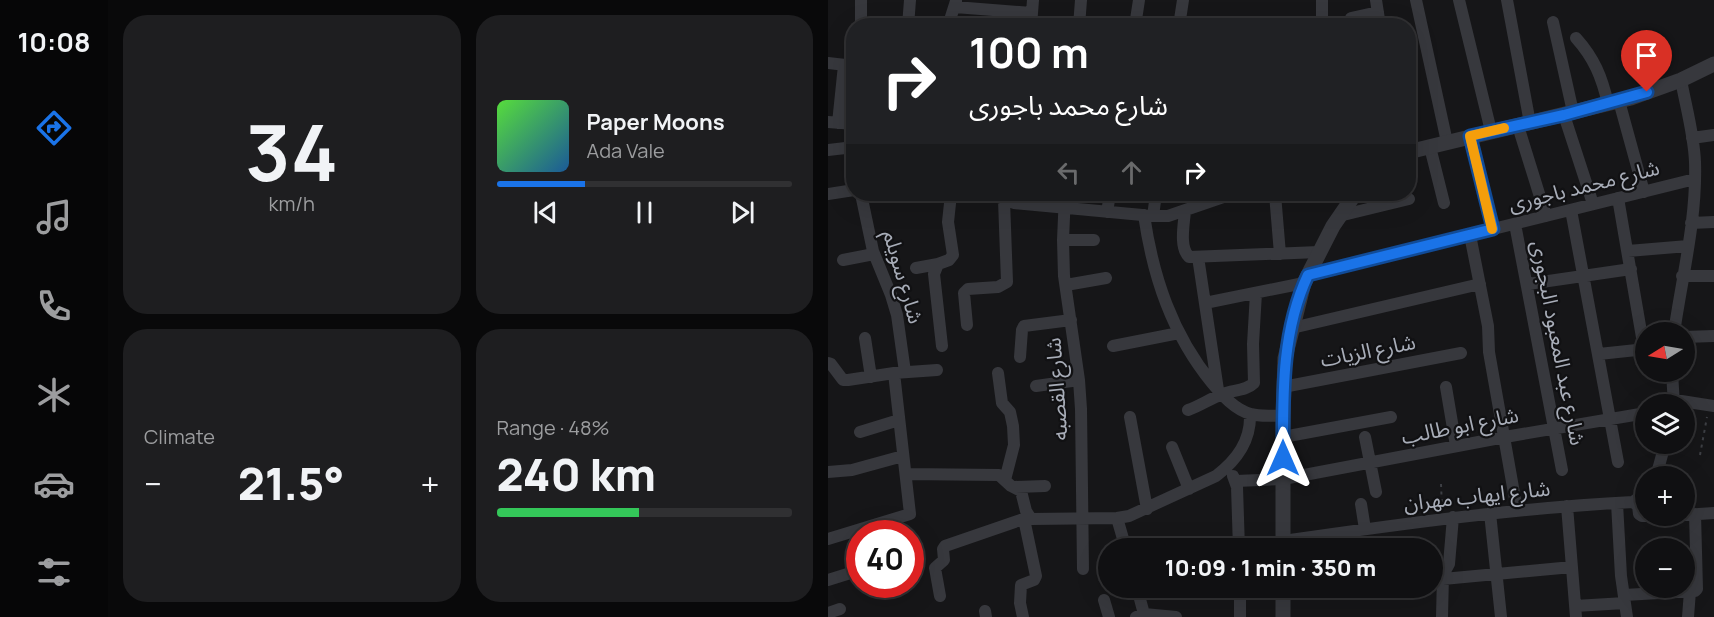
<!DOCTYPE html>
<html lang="en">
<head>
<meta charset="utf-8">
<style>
  :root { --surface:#101012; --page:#1e1e20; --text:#f1f3f6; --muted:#9c9d9f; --line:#303032; --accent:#1a73e8 }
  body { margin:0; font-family:Manrope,"Noto Sans Arabic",sans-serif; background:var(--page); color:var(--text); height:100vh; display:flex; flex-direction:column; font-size:22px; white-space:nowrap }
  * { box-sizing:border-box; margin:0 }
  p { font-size:20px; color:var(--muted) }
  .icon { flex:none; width:33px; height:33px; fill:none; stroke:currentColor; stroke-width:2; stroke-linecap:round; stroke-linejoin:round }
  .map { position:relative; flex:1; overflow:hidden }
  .panel { display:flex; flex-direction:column; gap:15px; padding:15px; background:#09090a; width:720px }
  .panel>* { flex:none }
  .hud { position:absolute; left:18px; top:18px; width:570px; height:183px; border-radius:24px; box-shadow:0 6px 24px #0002,0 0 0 2px var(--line); background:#202124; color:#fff; overflow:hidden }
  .needle { width:39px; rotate:259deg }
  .tools { position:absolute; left:807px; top:322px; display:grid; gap:12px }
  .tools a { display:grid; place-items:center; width:60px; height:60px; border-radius:50%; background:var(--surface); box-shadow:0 6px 24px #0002,0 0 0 2px var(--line); font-size:30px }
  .speed { position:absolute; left:18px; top:520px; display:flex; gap:12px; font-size:30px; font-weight:700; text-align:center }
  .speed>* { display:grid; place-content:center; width:78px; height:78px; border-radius:50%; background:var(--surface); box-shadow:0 6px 24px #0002,0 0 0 2px var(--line); line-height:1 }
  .speed .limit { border:9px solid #d22; background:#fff; color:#111 }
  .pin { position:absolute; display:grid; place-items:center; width:51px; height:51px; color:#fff; margin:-62px -26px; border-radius:50% 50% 50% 0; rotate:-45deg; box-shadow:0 0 6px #0007 }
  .pin .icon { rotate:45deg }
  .me { position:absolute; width:66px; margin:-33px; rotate:0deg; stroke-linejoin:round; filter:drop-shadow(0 0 4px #0008) }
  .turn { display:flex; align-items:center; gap:21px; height:126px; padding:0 24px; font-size:27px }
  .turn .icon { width:78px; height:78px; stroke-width:2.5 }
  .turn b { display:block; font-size:42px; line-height:51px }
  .lanes { display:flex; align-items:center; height:57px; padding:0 24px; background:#0003; justify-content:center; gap:30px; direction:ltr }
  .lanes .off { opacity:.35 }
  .big { font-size:45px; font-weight:800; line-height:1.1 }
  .panel .widget { flex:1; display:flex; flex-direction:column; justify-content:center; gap:9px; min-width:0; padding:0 21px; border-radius:24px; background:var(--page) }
  .panel .dial { align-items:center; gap:0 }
  .dial b { font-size:78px; line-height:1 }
  .song { display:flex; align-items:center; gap:18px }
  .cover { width:72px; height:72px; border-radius:9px; background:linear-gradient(135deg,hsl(110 70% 55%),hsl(210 70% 35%)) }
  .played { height:6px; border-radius:3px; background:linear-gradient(90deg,var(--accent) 30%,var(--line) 30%) }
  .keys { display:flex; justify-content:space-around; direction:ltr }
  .heat { display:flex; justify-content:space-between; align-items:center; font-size:33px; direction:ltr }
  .charge { height:9px; border-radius:4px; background:linear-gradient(90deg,#34c759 48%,var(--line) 0) }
  .panel .tiles { flex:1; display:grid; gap:15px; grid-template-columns:repeat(2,1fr) }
  .trip { position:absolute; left:270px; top:538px; width:345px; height:60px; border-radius:30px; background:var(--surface); box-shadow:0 6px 24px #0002,0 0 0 2px var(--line); font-weight:800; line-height:60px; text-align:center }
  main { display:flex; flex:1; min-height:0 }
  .tab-bar { display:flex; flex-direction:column; width:108px; justify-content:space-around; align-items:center; background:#060607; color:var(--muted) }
  .tab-bar .icon { width:42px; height:42px }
  .tab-bar .current { color:var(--accent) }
  .tab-bar b { font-size:27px; color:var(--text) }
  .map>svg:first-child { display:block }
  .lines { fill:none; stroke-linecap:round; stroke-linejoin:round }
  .path { stroke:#3d3f44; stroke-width:2; stroke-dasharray:3 4.5; stroke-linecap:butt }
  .minor { stroke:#37383d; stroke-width:12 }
  .tertiary { stroke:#37383d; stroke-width:15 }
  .route-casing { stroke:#114b97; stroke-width:15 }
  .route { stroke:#1a73e8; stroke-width:10 }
  .slow { stroke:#f59e0b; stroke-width:10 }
  .labels { text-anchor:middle; stroke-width:4.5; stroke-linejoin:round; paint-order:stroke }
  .street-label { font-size:21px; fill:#a8adb8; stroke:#111113 }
</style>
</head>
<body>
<main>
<nav class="tab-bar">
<b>10:08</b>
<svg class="icon current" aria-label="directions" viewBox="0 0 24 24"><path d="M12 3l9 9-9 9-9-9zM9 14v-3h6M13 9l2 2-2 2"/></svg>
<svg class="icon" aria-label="music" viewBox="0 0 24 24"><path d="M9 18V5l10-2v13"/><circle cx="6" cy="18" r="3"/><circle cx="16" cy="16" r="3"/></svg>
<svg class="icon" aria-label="phone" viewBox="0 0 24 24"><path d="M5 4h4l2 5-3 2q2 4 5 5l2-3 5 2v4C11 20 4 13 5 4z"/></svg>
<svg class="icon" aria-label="climate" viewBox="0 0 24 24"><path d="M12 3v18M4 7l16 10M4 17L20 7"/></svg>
<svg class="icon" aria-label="car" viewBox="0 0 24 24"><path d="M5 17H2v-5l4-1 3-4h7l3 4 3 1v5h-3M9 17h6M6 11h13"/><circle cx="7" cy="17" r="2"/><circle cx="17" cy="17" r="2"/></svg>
<svg class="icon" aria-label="filters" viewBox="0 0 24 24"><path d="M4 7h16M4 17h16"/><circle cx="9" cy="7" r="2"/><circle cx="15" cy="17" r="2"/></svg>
</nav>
<section class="panel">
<div class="tiles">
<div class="widget dial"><b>34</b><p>km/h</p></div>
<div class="widget">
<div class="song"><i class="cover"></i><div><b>Paper Moons</b><p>Ada Vale</p></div></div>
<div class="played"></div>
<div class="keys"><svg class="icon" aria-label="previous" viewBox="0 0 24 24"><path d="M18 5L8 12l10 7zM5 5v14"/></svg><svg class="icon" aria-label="pause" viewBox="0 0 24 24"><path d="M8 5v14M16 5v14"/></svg><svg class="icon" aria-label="next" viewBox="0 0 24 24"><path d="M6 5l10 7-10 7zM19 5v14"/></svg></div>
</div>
<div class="widget"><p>Climate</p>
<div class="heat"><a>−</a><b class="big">21.5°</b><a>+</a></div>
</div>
<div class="widget"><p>Range · 48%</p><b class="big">240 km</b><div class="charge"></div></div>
</div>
</section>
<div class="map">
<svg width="886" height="617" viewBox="0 0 886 617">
  <rect width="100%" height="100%" fill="#161618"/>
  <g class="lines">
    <path class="path" d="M872,455L879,417
      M613,484L614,508"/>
    <path class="minor" d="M494,0V26
      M548,0L552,26
      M588,0L619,142
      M631,0L663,131
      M679,0L702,123
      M127,7L204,13
      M523,18L550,12
      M725,22L745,112
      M33,26V0
      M80,26L82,0
      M120,26L128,1
      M203,26L205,0
      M251,26L253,0
      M307,26L311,0
      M351,26L355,0
      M748,38C766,58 774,77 780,104
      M0,63L26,66
      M791,101L816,192
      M736,115L765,204
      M0,122L26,124
      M10,123L16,65
      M690,126L718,216
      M642,136L665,229
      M864,138L886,135
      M602,147L616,203
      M0,150L26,147
      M0,194L26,190
      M33,194L45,251L63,295L69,315L77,372
      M162,194L186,203L325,216H340L404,194
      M237,194L235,240L236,276L251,380L253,409L255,569
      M369,194L372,205
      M447,194L452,254
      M790,198L816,349
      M743,210L790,462
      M357,211C356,224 351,247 361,257L491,252
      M279,212L282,194
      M316,215C325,277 344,334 384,383C394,395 407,410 423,414C432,417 445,415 455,416
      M325,216L328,194
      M511,216L581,199
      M863,223L886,222
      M687,224L734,470
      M642,235L660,326L661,352L689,510
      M235,240H266
      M800,251L860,246
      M370,257L390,390
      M15,260L46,254
      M88,268L110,264
      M480,275L867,179
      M854,276H886
      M700,284L803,269
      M238,285L278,278
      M377,303L476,283
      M139,325L136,293L140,289L170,287L179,282L176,200
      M464,328L652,284
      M846,333C854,277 869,219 867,162C866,135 858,107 853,80
      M856,337L886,336
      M37,338L43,377
      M114,346L106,274L110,264L121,260L125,255L120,222L123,194
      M285,346L351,333
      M771,354L818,349
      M192,357L194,330L196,326L243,320
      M0,363L3,364L15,380H20L66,373L109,370
      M844,372L846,405
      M170,373L174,403L182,412L185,426L186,445L177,480
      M208,386L251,380
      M455,387L633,353
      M618,387L628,446
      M847,400L886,406
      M360,410C372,406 383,398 395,394C405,390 418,391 426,383L425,344L428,293
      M302,417L319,509
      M32,432L71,420
      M455,437L563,417
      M537,437L548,492
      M344,447L361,489
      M0,472L24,470L75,456
      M78,474L171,475L183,486L193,491L198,511L203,519L289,518L301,516L388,476C409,460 423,441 422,414
      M405,476L409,487L411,549
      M828,477L837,444
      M408,481L455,479L677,437L818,413
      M186,487L217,486
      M805,502L818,492
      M789,503L793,576L799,617
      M533,504L537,529
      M739,506L748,617
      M662,513L673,617
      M856,515L886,513
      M289,518L298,549
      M0,539L82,514L66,373
      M455,541C572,524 688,508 805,502L810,506L811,514L814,516H838
      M615,579L744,567
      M0,580L32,570
      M309,588L316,614
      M412,588V617
      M796,595L867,591L869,589L867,514
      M112,596L107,568L116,560L115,549L117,546L201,517
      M276,600L281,617
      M747,606L797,603
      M157,611L158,617
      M0,613L12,609
      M195,617L192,603L193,585L206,580L208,576L196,519
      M308,617L316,614L348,617
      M614,617L615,575L621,564L625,517
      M860,617L862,591"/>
    <path class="tertiary" d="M580,152L803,98L853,80L886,64
      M455,549V416L457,358L476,283L505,226L527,194
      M455,588V617"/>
  </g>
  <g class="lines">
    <defs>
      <path id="route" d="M455,458C455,397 453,332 480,275L665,229L642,136L736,115L819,92"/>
    </defs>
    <use href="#route" class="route-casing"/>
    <use href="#route" class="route"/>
    <path class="slow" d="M664,229L642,136L676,128"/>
  </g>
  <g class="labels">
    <g class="street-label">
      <text transform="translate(756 186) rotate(-14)" y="7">شارع محمد باجورى</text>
      <text transform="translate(75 277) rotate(74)" y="7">شارع سويلم</text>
      <text transform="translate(730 343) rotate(79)" y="7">شارع عبد المعبود البجورى</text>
      <text transform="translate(540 351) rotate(-11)" y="7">شارع الزيات</text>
      <text transform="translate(229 389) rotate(-94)" y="7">شارع القصبه</text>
      <text transform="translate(632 426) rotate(-11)" y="7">شارع ابو طالب</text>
      <text transform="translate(649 496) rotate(-6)" y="7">شارع ايهاب مهران</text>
    </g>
  </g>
</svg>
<div class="tools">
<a><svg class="needle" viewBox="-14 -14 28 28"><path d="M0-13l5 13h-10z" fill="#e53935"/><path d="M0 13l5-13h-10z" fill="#9c9d9f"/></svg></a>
<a><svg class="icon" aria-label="layers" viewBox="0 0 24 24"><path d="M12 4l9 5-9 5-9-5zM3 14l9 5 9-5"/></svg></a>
<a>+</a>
<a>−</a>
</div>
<div class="speed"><div class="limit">40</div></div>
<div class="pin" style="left:819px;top:92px;background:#d93025"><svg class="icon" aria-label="arrive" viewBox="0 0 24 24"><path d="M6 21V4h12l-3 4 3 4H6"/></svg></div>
<svg class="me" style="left:455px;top:458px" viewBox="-20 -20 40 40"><path d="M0-17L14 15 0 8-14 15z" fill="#1a73e8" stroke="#fff" stroke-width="4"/></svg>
<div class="trip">10:09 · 1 min · 350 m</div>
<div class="hud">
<div class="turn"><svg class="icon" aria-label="right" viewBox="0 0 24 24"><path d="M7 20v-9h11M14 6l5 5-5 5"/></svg><div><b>100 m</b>شارع محمد باجورى</div></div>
<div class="lanes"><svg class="icon off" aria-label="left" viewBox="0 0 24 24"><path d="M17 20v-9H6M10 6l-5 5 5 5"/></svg><svg class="icon off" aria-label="ahead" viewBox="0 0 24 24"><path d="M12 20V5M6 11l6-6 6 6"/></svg><svg class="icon" aria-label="right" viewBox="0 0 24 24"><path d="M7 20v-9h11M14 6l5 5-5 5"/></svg></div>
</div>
</div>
</main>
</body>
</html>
